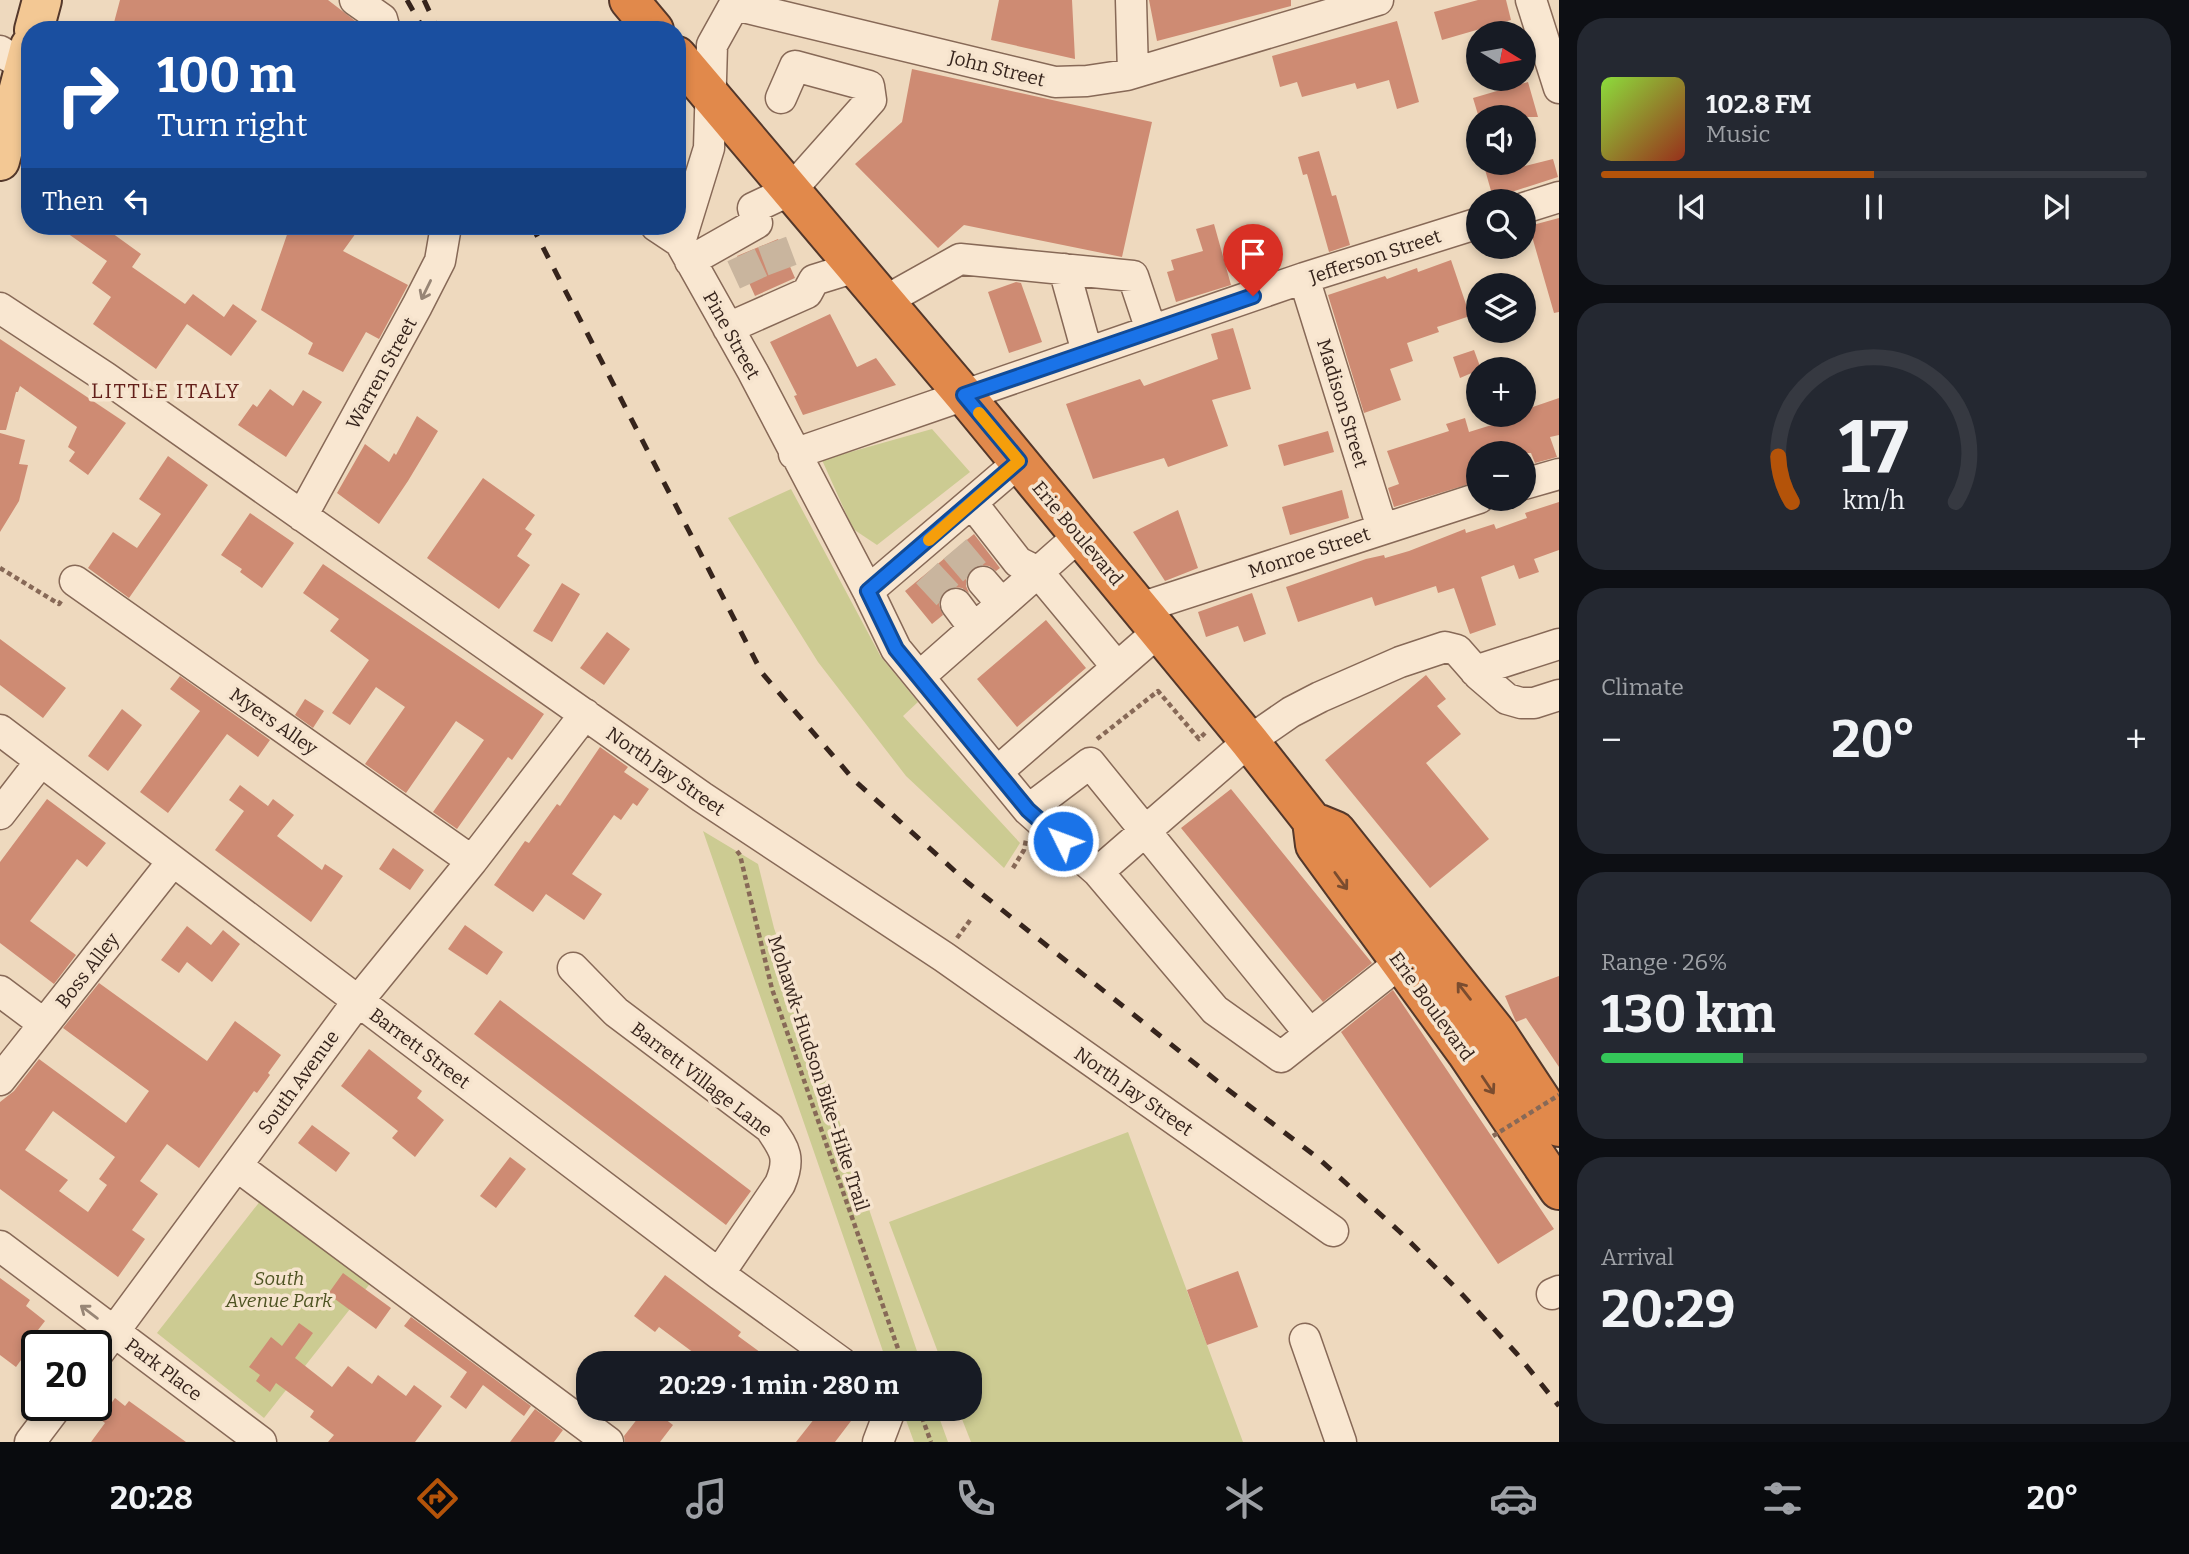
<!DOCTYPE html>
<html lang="en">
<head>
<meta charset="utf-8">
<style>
  :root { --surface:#171b24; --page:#242831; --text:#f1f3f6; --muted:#9ea1a6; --line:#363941; --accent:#b45309 }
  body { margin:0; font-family:Bitter,serif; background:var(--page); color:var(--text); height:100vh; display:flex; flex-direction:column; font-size:26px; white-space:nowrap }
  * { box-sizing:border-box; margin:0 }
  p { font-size:23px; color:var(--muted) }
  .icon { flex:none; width:38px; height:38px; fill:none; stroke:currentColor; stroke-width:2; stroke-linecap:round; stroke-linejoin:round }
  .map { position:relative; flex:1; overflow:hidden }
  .sheet { display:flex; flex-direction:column; gap:18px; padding:18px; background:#0d0f14; width:630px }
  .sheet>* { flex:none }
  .banner { position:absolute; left:21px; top:21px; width:665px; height:214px; border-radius:28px; box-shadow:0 4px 10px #0003; background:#1a4fa0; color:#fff; overflow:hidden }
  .needle { width:46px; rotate:101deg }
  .fabs { position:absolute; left:1466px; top:21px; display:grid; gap:14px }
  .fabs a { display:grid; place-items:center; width:70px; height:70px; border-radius:50%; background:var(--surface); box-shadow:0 4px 10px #0003; font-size:35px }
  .speed { position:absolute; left:21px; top:1330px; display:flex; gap:14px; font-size:35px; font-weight:700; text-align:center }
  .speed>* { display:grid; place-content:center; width:91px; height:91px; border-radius:50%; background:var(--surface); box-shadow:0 4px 10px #0003; line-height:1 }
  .speed .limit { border:4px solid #111; border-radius:10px; background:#fff; color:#111 }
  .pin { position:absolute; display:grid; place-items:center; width:60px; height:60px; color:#fff; margin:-72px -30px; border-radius:50% 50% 50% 0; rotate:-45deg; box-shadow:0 0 7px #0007 }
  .pin .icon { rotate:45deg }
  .me { position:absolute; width:77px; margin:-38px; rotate:312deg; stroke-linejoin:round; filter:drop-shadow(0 0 5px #0008) }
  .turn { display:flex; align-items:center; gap:24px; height:147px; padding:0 21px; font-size:32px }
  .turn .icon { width:91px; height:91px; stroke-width:2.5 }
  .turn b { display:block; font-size:49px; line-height:60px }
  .then { display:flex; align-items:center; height:66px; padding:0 21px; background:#0003; gap:14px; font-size:26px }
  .big { font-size:52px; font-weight:700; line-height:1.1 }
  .sheet .widget { flex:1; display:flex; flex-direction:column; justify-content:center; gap:10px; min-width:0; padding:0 24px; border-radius:28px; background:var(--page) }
  .sheet .dial { align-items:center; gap:0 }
  .dial svg { height:182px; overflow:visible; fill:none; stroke:var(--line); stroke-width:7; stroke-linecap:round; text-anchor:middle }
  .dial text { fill:var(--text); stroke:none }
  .song { display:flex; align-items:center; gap:21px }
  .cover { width:84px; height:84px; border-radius:10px; background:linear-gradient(135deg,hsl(90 70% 55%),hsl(10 70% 35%)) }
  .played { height:7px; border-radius:4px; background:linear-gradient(90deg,var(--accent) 50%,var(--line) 50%) }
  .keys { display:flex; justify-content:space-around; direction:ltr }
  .heat { display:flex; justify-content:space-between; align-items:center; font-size:38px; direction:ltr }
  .charge { height:10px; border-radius:5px; background:linear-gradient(90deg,#34c759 26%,var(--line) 0) }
  .trip { position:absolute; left:576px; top:1351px; width:406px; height:70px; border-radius:28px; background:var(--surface); box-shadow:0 4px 10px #0003; font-weight:700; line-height:70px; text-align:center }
  .tab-bar { display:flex; height:112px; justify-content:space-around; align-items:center; background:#090b0e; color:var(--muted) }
  .tab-bar .icon { width:49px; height:49px }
  .tab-bar .current { color:var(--accent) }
  .tab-bar b { font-size:32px; color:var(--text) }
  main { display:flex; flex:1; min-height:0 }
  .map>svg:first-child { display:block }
  .green { fill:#cccb92 }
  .building { fill:#ce8b73; fill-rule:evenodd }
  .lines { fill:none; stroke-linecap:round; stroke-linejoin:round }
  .minor-tunnel { stroke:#c9b59e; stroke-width:30; stroke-dasharray:30 15; stroke-linecap:butt }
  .minor-casing { stroke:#876957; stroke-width:33 }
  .major-casing { stroke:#54382b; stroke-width:42 }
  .highway-casing { stroke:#54382b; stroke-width:42 }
  .path { stroke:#876957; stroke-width:4.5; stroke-dasharray:5 3.5; stroke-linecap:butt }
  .minor { stroke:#f9e7d1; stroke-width:30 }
  .major { stroke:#f3c894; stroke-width:38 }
  .highway { stroke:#e1894b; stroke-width:38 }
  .rail { stroke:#36241c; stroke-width:5; stroke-dasharray:12 12; stroke-linecap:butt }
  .path-bridge { stroke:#876957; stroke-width:4.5; stroke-dasharray:5 3.5; stroke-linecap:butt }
  .oneway { stroke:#988676 }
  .oneway2 { stroke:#7a4c2f }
  .route-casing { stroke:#114b97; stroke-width:18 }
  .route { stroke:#1a73e8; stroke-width:12 }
  .slow { stroke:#f59e0b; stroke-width:12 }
  .labels { text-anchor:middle; stroke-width:7; stroke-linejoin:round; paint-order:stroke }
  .street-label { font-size:19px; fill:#36241c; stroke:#f6e4ce }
  .park-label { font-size:19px; font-style:italic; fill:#4e5322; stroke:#f6e4ce }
  .neighbourhood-label { font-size:21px; letter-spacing:2px; fill:#631f1a; stroke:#f6e4ce }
</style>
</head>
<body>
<main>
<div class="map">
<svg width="1559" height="1442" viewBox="0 0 1559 1442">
  <rect width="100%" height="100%" fill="#eed9be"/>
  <path class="green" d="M932,429L970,472L877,545L853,529L822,460Z
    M791,489L881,657L918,702L903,716L1020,843L1004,868L906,776L818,662L728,518Z
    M703,831L758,864L774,928L921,1363H887Z
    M1128,1132L1243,1442H971L958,1409H970V1363H942L889,1222Z
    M268,1191L376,1276L264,1418L157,1333Z
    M902,1409H936L948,1442H914Z"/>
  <path class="building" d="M120,0H328L367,30H112Z
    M999,0H1072L1075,59L991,40Z
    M1149,0H1291V6L1157,41Z
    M1478,0H1506L1511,20L1442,40L1434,12Z
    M1397,21L1419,102L1397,109L1389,80L1357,89L1355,83L1302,97L1297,82L1280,87L1272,56Z
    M912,69L1152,122L1122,257L964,225L938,248L855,164L902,122Z
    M1528,82L1538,117H1507L1505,111L1479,118L1473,98Z
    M1319,151L1332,196L1336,195L1350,245L1329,252L1307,174L1303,175L1298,157Z
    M1553,159L1558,177L1493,198L1484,166L1496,163H1525V166Z
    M1559,218V312L1554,313L1529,226Z
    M1214,224L1231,285L1176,302L1167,272L1174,270L1171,260L1203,251L1196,229Z
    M57,226H117L112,233L141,254L132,267L185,304L193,294L224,317L233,304L257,321L231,356L187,324L156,369L93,324L111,297L92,283L107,261Z
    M290,226H361L343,251L408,285L379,339L366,332L343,372L308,354L313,343L261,310Z
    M778,239L795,278L755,296L737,256Z
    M1451,260L1470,316L1437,327L1439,332L1407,343L1413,361L1390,369L1401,400L1364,413L1328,295L1385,276L1387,279L1417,268L1418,272Z
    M1016,282L1021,283L1042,342L1009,353L988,292Z
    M830,314L857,367L876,358L896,385L803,415L794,396L797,395L770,342Z
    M1233,328L1251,389L1212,400L1228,446L1168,467L1164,458L1093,479L1066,404L1140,379L1144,386L1218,359L1211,334Z
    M0,339L126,423L88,475L69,461L75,452L68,447L77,427L20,386L18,392H16L6,430H0Z
    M1474,350L1481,369L1460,378L1453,357Z
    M270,389L293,406L303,390L322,402L286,457L238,425L253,404L257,407Z
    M1559,398V435L1550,437L1557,457L1535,463L1531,453H1479V481L1394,507L1388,488L1399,484L1387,451L1449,431L1446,424L1465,418L1469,432L1524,415V410Z
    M417,416L438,431L408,481L379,524L337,493L365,444L389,462L394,453L396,455Z
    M1328,431L1334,452L1284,466L1278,445Z
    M0,433L25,440L19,464L28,465L19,501L0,532Z
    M168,456L208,485L129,598L88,568L113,532L137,548L161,514L139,499Z
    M483,478L535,515L525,529L532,534L517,556L530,565L499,609L427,558Z
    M1342,490L1349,518L1290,535L1282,507Z
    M1559,502V550L1534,559L1539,572L1519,579L1514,565L1481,577L1496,625L1470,634L1454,588L1438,593L1436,586L1375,606L1372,597L1298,622L1286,587L1366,559L1384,555L1385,558L1409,551L1465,529L1466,533L1494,524L1496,529L1527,518L1525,513Z
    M1178,510L1198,568L1165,581L1133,532Z
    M250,513L294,543L262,588L240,572L242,569L221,555Z
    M974,534L1000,568L996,571L989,566L980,565L972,568L966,577V586L969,593L962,588L955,587L945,590L940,598L939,605L943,615L932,624L905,591Z
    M323,564L544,714L512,760L508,757L457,829L433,812L484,740L456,721L406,793L365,764L405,707L376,687L350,725L332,713L369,660L330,631L339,619L303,593Z
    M562,583L580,594L552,642L533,631Z
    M1252,593L1266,634L1244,642L1238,626L1206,637L1198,612Z
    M1046,620L1086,668L1017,727L977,679Z
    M607,632L630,649L604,685L580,668Z
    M0,639L66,688L43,718L0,685Z
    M1426,675L1446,699L1437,706L1461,734L1426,763L1489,839L1430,888L1325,760Z
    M180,676L270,740L258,757L227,734L168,813L140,792L200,711L170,689Z
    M305,699L324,711L313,728L295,715Z
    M122,709L142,725L108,771L88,756Z
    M600,747L628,767L624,772L649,789L637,806L633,803L621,820L614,815L572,874L602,894L584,920L546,894L533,912L494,885L525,841L529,843L557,804L560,806Z
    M240,785L268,806L273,799L294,815L277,836L322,870L325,864L343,876L311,922L215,850L244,811L229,800Z
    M1231,789L1372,963L1323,1002L1181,828Z
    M47,799L106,843L87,867L77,859L30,921L76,955L54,984L0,943V862Z
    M393,848L424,870L410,890L379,869Z
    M465,925L503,952L487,975L448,949Z
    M187,926L211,945L223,930L240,944L212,982L187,962L179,973L161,960Z
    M1559,976V1067L1526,1018L1516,1022L1505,996Z
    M99,983L207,1061L235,1021L281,1055L268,1073L270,1075L257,1093L254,1091L199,1168L167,1144L140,1181L158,1194L132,1230L145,1239L118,1277L0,1189V1102L14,1091L39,1059L126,1123L149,1091L63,1028ZM53,1111L115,1157L99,1179L107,1185L88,1212L59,1191L68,1180L25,1150Z
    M1393,990L1554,1229L1498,1264L1341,1032Z
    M500,1000L751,1191L726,1225L474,1034Z
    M369,1049L422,1091L417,1098L444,1120L415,1157L392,1138L398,1131L341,1086Z
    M312,1125L350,1153L336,1172L298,1143Z
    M510,1157L526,1169L496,1208L480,1196Z
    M1238,1271L1258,1327L1207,1345L1187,1290Z
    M343,1273L391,1308L376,1329L328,1294Z
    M665,1275L741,1332L738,1336L775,1363H693L698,1356L659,1327L655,1332L634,1316Z
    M0,1278L30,1300L26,1306L45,1321L28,1343L32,1345L16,1367L0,1355Z
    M411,1317L531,1406L524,1416L483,1385L466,1409L450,1397L467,1372L404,1326Z
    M299,1323L313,1333L295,1358L332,1387L348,1366L372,1384L378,1375L406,1396L414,1385L442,1406L415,1442H328L334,1435L310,1417L314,1411L276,1383L270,1392L256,1381L260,1375L249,1367L271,1337L282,1346Z
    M115,1398L125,1406L129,1401L186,1442H91L105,1423L100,1419Z
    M535,1409L563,1430L554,1442H510Z
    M645,1409H652L673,1425L660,1442H625L624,1436Z
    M822,1409H844L854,1417L835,1442H796Z"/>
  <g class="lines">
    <path class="minor-tunnel" d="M772,242L787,282
      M741,255L759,294
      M955,549L983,582
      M927,573L956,604"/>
    <defs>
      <path id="minor" d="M355,0L382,19L385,30
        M1131,0L1133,73
        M1531,0L1559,88
        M735,5L1055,82L1087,81L1127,75L1378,0
        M0,51L25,66
        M1524,208L1559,197
        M656,226L680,242L753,372L868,591L896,649L1028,810L1098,872L1249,741L1291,712L1320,697L1400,662L1445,647L1457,650L1479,675L1507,699L1521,703H1534L1559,695
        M680,242L709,148L712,45L737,0
        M690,261L757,223L753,208L791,190L871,100L869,86L795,66L781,98
        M1064,269L1087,352
        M1304,278L1382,528
        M885,301L960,259L1133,276L1151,330
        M0,308L105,377L702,797L944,957L1333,1231
        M728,328L807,293L814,280L856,267
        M794,454L1304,278L1479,223
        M1524,484L1559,474
        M972,503L1018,562L1038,572L1117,667
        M302,516L417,306L440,261L446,226
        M75,581L472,861
        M983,582L1002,604
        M868,591L1019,462
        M956,604L974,628
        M1140,608L1479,498
        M1475,671L1559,644
        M919,677L1080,535
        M0,730L719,1274L842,1363
        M997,772L1159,631
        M1028,810L1090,763L1310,1034L1401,962
        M0,814L41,761
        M1098,872L1215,1010L1281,1057L1310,1034
        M573,968L616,1012L770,1128C785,1150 791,1158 780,1184L719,1274
        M0,991L44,1024
        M0,1080L173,861
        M237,1166L608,1442
        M0,1246L261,1442
        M1552,1294L1559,1291
        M1305,1339L1341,1442
        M96,1356L358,1001L472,861L585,714
        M30,1442L58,1405
        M878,1442L889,1413L887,1409"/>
      <path id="major" d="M34,30L42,0
        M0,161L30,46"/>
      <path id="highway" d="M629,0L654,30
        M677,56L964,395L1249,741L1312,821L1315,845L1466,1052L1559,1190
        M1319,824L1336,831L1497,1033L1559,1127"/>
    </defs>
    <use href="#minor" class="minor-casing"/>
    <use href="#major" class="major-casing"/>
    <use href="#highway" class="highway-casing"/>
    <path class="path" d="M0,568L59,604L61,601
      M1097,739L1158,691L1199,739L1205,733
      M737,851L740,855L772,989L903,1363
      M1013,868L1024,850L1026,840
      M957,938L971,919
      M919,1409L931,1442"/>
    <use href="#minor" class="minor"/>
    <use href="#major" class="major"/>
    <use href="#highway" class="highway"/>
    <path class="rail" d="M407,0L424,30
      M424,0L438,30
      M532,226L762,673L854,780L967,882L1222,1085L1318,1158L1400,1232L1459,1291L1517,1354L1559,1406"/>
    <path class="path-bridge" d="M1493,1136L1559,1095"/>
  </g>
  <defs><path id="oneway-shaft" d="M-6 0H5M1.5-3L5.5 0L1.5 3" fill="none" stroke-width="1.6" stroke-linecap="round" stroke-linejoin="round" transform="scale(1.75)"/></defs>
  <g class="oneway">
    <use href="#oneway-shaft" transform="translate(426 290) rotate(116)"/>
    <use href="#oneway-shaft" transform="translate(89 1312) rotate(-143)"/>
  </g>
  <g class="oneway2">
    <use href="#oneway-shaft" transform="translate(1341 881) rotate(54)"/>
    <use href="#oneway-shaft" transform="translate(1464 991) rotate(-128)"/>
    <use href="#oneway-shaft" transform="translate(1488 1085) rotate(56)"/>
  </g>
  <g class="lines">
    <defs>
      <path id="route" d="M1063,841L1028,810L896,649L868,591L1019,461L964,395L1253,296"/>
    </defs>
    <use href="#route" class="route-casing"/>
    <use href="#route" class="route"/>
    <path class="slow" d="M929,540L1019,461L979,413"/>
  </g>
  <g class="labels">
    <g class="street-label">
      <text transform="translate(997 68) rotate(14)" y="7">John Street</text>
      <text transform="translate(1375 256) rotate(-18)" y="7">Jefferson Street</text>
      <text transform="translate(732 335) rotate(61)" y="7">Pine Street</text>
      <text transform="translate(381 373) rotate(-61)" y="7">Warren Street</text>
      <text transform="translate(1343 403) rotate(73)" y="7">Madison Street</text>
      <text transform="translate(1078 533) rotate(50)" y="7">Erie Boulevard</text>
      <text transform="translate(1309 552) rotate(-18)" y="7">Monroe Street</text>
      <text transform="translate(274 721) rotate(35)" y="7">Myers Alley</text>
      <text transform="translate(666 771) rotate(35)" y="7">North Jay Street</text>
      <text transform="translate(87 970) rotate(-52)" y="7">Boss Alley</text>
      <text transform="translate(1432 1006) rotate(54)" y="7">Erie Boulevard</text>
      <text transform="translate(420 1048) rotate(37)" y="7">Barrett Street</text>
      <text transform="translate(819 1073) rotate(72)" y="7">Mohawk-Hudson Bike-Hike Trail</text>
      <text transform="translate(702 1079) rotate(38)" y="7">Barrett Village Lane</text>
      <text transform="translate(298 1082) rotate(-54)" y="7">South Avenue</text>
      <text transform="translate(1134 1091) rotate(35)" y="7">North Jay Street</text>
      <text transform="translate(164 1369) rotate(37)" y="7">Park Place</text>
    </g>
    <g class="park-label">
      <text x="279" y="1285">South<tspan x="279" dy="22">Avenue Park</tspan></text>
    </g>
    <g class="neighbourhood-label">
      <text x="166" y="398">LITTLE ITALY</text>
    </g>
  </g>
</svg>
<div class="fabs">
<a><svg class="needle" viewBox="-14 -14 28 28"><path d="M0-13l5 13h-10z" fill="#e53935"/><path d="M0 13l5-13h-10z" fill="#9ea1a6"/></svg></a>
<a><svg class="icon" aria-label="sound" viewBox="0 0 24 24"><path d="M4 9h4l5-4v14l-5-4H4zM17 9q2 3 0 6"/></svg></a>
<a><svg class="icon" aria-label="search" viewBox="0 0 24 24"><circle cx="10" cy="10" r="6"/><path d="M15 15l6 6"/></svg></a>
<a><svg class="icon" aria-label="layers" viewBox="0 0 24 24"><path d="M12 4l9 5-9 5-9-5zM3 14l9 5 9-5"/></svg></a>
<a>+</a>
<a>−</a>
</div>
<div class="speed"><div class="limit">20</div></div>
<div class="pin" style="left:1253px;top:296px;background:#d93025"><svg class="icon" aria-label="arrive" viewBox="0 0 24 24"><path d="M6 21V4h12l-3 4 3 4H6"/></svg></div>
<svg class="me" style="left:1063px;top:841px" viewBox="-20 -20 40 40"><circle r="17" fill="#1a73e8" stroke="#fff" stroke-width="3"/><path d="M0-11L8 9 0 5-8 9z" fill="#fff"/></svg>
<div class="trip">20:29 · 1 min · 280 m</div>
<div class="banner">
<div class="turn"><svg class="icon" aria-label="right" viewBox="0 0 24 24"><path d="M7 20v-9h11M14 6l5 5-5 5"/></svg><div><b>100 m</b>Turn right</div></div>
<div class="then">Then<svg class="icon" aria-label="left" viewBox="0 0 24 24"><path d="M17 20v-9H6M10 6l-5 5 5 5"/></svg></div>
</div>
</div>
<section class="sheet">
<div class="widget">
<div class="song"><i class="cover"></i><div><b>102.8 FM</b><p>Music</p></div></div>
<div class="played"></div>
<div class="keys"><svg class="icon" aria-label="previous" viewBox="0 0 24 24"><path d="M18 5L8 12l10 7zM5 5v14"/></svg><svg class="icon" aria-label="pause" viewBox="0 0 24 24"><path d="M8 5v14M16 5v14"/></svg><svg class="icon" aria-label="next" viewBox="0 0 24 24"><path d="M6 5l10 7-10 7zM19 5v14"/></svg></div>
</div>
<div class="widget dial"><svg viewBox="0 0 100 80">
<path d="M14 69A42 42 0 1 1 86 69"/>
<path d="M14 69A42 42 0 0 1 8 49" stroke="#b45309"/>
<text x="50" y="56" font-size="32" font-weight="700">17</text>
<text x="50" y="72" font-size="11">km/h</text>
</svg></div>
<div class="widget"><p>Climate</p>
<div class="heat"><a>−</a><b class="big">20°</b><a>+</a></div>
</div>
<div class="widget"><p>Range · 26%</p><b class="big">130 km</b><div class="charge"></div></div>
<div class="widget"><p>Arrival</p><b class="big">20:29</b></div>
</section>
</main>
<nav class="tab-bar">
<b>20:28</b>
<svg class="icon current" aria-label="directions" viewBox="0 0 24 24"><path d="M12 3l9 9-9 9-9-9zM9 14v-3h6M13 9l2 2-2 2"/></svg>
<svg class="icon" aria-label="music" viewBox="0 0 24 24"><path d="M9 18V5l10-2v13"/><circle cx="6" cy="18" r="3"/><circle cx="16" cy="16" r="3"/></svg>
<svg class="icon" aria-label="phone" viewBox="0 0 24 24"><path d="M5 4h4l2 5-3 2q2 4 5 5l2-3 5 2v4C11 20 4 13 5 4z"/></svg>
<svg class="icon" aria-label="climate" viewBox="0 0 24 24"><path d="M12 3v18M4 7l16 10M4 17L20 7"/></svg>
<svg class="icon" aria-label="car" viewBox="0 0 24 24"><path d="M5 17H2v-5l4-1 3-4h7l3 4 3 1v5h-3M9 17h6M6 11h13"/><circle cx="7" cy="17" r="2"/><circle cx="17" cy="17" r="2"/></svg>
<svg class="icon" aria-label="filters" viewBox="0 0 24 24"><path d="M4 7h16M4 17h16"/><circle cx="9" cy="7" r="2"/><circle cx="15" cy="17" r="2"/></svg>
<b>20°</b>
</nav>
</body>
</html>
